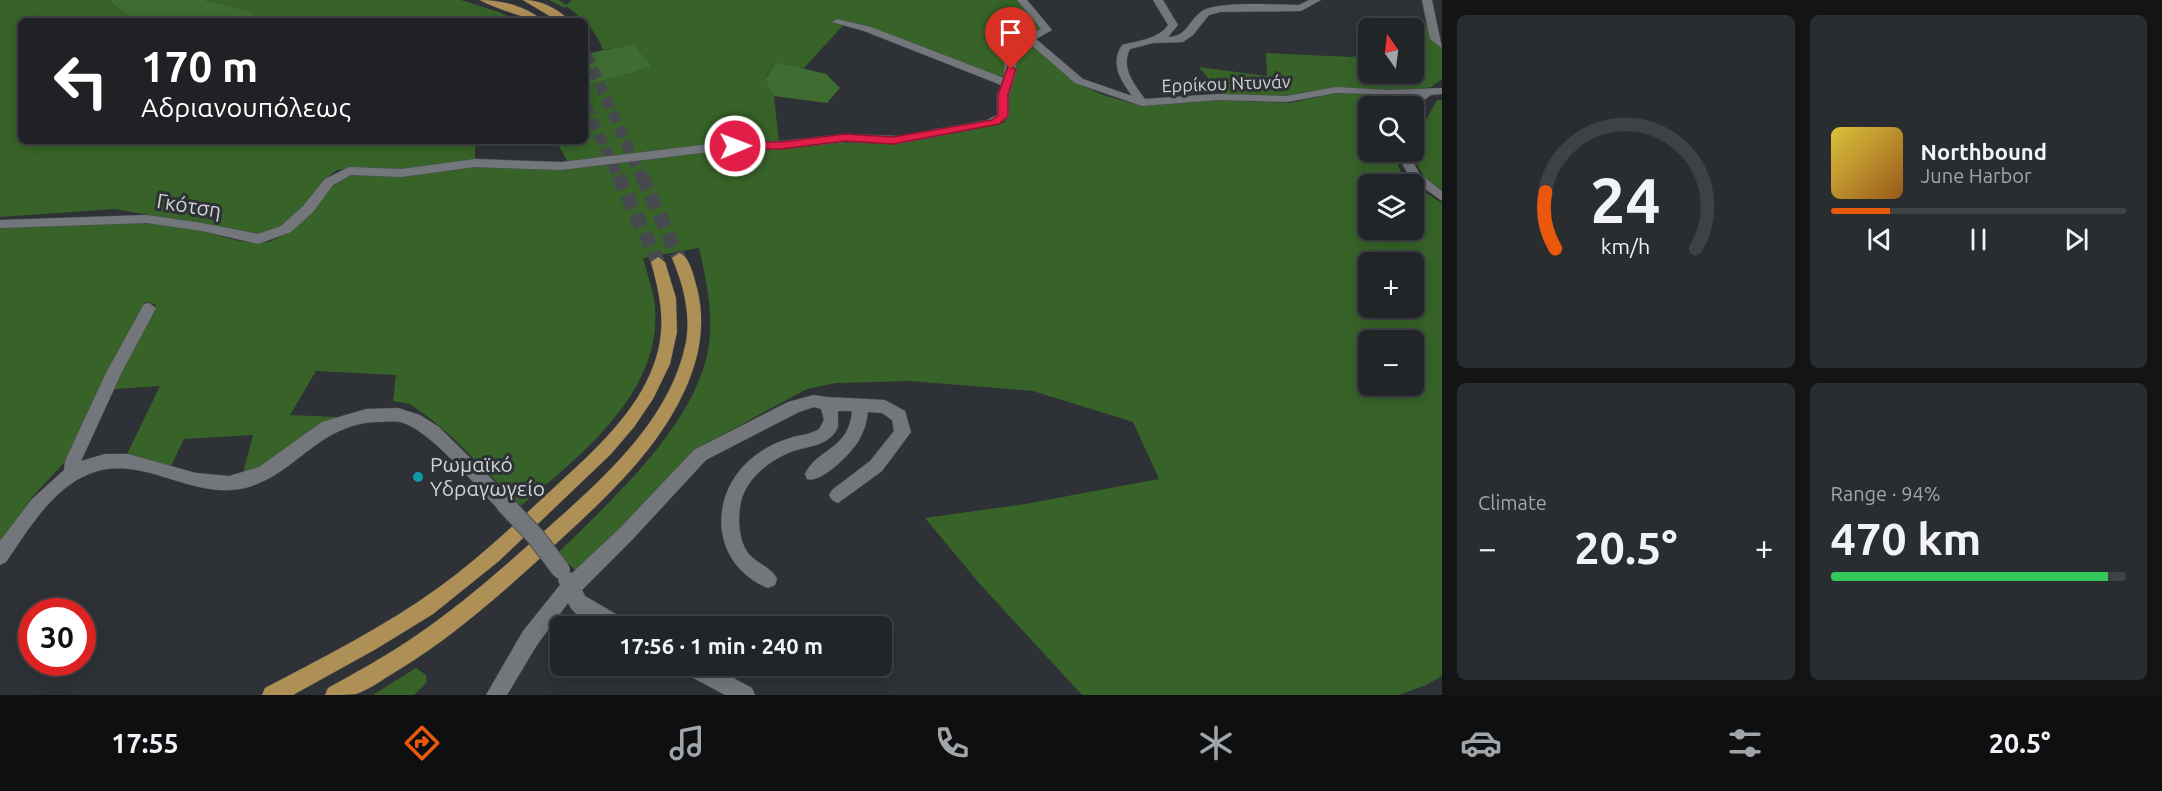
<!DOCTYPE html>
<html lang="en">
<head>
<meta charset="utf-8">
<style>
  :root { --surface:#222528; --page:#2a2d30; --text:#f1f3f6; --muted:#a2a5a8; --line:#3f4245; --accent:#ea580c }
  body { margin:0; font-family:Ubuntu,sans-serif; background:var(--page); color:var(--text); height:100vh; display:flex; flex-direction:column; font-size:22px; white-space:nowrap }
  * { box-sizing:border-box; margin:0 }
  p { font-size:20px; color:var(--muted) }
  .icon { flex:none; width:33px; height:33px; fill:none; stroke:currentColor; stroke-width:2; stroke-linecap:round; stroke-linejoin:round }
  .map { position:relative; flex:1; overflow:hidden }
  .side { display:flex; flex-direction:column; gap:15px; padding:15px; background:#131416; width:720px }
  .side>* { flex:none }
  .hud { position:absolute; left:18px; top:18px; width:570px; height:126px; border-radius:9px; box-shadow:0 3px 15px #0003,0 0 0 2px var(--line); background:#202124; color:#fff; overflow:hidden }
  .needle { width:39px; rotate:346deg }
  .tools { position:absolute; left:1358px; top:18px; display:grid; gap:12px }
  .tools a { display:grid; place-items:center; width:66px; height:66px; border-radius:9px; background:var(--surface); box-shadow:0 3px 15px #0003,0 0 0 2px var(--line); font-size:30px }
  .speed { position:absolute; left:18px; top:598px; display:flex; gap:12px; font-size:30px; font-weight:700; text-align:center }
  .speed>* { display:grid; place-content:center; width:78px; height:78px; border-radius:50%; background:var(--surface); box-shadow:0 3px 15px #0003,0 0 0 2px var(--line); line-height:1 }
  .speed .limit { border:9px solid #d22; background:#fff; color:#111 }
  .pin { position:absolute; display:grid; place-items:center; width:51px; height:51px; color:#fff; margin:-62px -26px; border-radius:50% 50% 50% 0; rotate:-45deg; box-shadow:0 0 6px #0007 }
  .pin .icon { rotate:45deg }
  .me { position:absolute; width:66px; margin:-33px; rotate:89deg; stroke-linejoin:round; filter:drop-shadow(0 0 4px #0008) }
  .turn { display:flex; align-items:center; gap:21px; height:126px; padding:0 24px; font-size:27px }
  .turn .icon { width:78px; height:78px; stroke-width:2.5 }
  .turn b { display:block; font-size:42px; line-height:51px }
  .big { font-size:45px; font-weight:700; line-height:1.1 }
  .side .tile { flex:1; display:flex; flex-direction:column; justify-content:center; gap:9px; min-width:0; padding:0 21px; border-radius:9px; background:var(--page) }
  .side .dial { align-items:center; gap:0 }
  .dial svg { height:156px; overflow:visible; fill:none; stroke:var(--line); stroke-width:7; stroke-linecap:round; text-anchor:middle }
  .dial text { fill:var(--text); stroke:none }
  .song { display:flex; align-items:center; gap:18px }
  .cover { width:72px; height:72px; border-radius:9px; background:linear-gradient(135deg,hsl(50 70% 55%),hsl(30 70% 35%)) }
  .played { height:6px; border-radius:3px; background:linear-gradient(90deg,var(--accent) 20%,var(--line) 20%) }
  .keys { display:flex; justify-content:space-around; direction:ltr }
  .heat { display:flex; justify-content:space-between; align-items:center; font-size:33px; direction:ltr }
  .charge { height:9px; border-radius:4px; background:linear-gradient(90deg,#34c759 94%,var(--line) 0) }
  .side .tiles { flex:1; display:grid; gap:15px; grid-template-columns:repeat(2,1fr) }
  .trip { position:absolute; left:550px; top:616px; width:342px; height:60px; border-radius:9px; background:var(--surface); box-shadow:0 3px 15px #0003,0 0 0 2px var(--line); font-weight:700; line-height:60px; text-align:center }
  .tabs { display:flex; height:96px; justify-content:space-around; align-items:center; background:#0e0f10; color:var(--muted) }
  .tabs .icon { width:42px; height:42px }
  .tabs .selected { color:var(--accent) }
  .tabs b { font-size:27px; color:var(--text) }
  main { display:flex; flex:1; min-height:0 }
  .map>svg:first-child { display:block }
  .green { fill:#376328; fill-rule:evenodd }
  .forest { fill:#3f6c30 }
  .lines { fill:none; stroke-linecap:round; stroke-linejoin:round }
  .primary-tunnel-far1 { stroke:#46494d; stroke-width:11; stroke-dasharray:11 5; stroke-linecap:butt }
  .primary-tunnel { stroke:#46494d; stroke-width:14; stroke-dasharray:14 7; stroke-linecap:butt }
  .minor-casing { stroke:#4a4d50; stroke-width:1 }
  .primary-casing { stroke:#4a4d50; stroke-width:1 }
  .minor { fill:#73777b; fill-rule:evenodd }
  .primary { fill:#ae8f56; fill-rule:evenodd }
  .minor-bridge-casing { stroke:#4a4d50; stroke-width:20; stroke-linecap:butt }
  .minor-bridge { stroke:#73777b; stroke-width:18 }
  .route { fill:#e11d48; stroke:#92132f; stroke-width:1.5 }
  .culture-dot { fill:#0f9aa8; stroke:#2e3135; stroke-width:2 }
  .labels { text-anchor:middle; stroke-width:6; stroke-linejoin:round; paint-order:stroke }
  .far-street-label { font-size:18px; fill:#d0d2d5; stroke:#2e3135 }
  .street-label { font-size:21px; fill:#d0d2d5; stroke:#2e3135 }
  .poi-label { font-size:21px; fill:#d0d2d5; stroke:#2e3135; text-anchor:start }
</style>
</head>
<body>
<main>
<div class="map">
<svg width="1442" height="695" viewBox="0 0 1442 695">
  <rect width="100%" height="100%" fill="#2e3135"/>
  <path class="green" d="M0,0H108L135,21H21V141H475V161L403,170L353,168L337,170L330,175L310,199L279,228L258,234L115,209L0,217Z
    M204,0H461L499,12L518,21H252V12Z
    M549,0H559L566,5L572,0H1018L1044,29L1027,36L1010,40L1005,49L1004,77L983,71L869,27L847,21L803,69L776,62L765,78L774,96L779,144L569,164L556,141H585V86L652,67L634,44L603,50C596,30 583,18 566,6L565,8Z
    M1395,19L1428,23L1431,38L1442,48V79L1431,87L1412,91L1343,88L1291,97L1222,95L1199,67L1267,76L1266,53L1351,57L1368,54V74H1413V28H1397Z
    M1021,42L1030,44L1041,51L1075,82L1103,95L1138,105L1210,100L1290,103L1332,94L1353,93L1410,97L1401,106H1368V152H1392L1404,179L1413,184H1368V230H1413V185L1442,203V676L1426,685L1399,695H1082L979,583L925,518L1025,504L1159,479L1133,422L1033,391L910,381L836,383L807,389L698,448L577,572L558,553C614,497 705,418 710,334C712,306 705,275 699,248L643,258C647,274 654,291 655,308C662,393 579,457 521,506L453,438L432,420L410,404L393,401L396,375L316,371L290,415L337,417L267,464L242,477L253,435L184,439L170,468L127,454L160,386L114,389L156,305L145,302L63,464L33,496L0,547V226C61,224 122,218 182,227C206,230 250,249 271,241C297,232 320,193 345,176L487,166L564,169L728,150L788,148L839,143H904L1004,123L1008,117L1006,108L1013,48ZM1368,262H1413V308H1368ZM1368,340H1413V386H1368Z
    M1437,100H1442V190L1425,178L1410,152H1413V143Z
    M416,668L426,675L427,682L414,695H373Z"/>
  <path class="forest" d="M108,0H204L253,12L252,21H135Z
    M634,44L652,67L585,86V54Z
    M776,62L826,74L840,88L827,103L774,96L765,79Z"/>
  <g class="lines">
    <path class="primary-tunnel-far1" d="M586,54L642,178
      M585,105L619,178"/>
    <path class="primary-tunnel" d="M618,176L658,262
      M642,176L679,258"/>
    <defs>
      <path id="minor" d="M1017,0H1027L1052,30L1036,39L1083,79L1132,96C1120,79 1110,64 1122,45C1137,41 1159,39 1168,25L1153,0H1163L1178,25L1168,37C1188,37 1189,18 1204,10C1224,1 1276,5 1299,5L1309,0H1321L1301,11L1220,12L1209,15L1193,35L1183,42L1153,43L1130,49C1120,68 1135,85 1145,99L1217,94L1287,96L1336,87L1388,90L1442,88V94L1431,95L1413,108V106H1403L1416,95L1336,93L1287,102L1217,100L1142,106L1075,83L1027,41L1017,46L1016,73L1009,95V116L1004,121L990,126L898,144L845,142L781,149L726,150L561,170L475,167L401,177L351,175L333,185L313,212L291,232L258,244L202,231L147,223L0,228V220L147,215L202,223L258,234L281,226L303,206L325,179L349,167L401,169L475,159L561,162L726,142L781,141L845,134L898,136L987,120L997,115V95L1001,85L864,31L832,22L837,19L871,27L1004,78L1005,51L1008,42L1041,29Z
        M1422,0H1432L1442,48L1430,39Z
        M1396,152H1408L1419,173L1442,191V201L1410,178Z
        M149,303L156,308L121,374L81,461L105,454H128L196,473L229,476L259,467L322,422L366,409L398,408L420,415L439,427L510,497L513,503L510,509L504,511L498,509C476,486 428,428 400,422C393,421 384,422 377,422C318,424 296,475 245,488C191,501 141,452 89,474C52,489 28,530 6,562L0,565V541L32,499L64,470L65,461L106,373L144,304Z
        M814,395L827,397L885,400L905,411L911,432L882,471L838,503L832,500L829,495L832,490L870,461L894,431L892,420L882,413L868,412C867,422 864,431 859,440C852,453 821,484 807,479L805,474C817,448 849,450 852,411H838V427C829,447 809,445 791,452C768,461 743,481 740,507C738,520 739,536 745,548C752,563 772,566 777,579L775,585L768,588C709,564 707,491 756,455C766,447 780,441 793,437C802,435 811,434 819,429L824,420L821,409L814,407L799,412L706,460L631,541L582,590L585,596L626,620L629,627C609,627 578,625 568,603L537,645L507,695H486L523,631L560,585L558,580L560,574L567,571L572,573L619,529L694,450L788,402Z
        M681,666H711L752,688L755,695H725L684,673Z"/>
      <path id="primary" d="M480,0C501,0 527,6 543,21C533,21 489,6 480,0Z
        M523,0C541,0 557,8 570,21H558Z
        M585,49L590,52V56L585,57Z
        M679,253C690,256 694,278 697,288C707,328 698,366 679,402C649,460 596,507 548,551C501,594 454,636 400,669C386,677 371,689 356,694C348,695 334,695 325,695L328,688C357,672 386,656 414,637C463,604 507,564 551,525C606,476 671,418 686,342C691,313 683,284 672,258Z
        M658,257L665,262L676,298L677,332L670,364L653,399L634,427L611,454L499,561L433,614L376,649L293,695H262L265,688C324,657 384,627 438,588C481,557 519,520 558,484C595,450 637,412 654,364C667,328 661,298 651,262Z"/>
    </defs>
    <use href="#minor" class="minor-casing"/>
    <use href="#primary" class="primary-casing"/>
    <use href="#minor" class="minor"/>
    <use href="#primary" class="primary"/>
    <defs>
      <path id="minor-bridge" d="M504,503L536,537L561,570"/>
    </defs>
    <use href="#minor-bridge" class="minor-bridge-casing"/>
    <use href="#minor-bridge" class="minor-bridge"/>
  </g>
  <path class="route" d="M1008,66L1016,69L1008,95V116L999,124L893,144L845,141L781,149H735L729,146L735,142H781L845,134L893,137L992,120L998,115V95Z"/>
  <circle class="culture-dot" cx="418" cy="477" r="6"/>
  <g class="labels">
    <g class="far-street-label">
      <text transform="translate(1226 84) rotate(-2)" y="6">Ερρίκου Ντυνάν</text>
    </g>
    <g class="street-label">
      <text transform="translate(189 206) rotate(9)" y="7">Γκότση</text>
    </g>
    <g class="poi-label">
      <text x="430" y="472">Ρωμαϊκό<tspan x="430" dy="24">Υδραγωγείο</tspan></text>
    </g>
  </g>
</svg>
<div class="tools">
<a><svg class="needle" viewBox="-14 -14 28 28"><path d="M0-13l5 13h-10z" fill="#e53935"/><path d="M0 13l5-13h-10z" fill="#a2a5a8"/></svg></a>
<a><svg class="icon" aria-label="search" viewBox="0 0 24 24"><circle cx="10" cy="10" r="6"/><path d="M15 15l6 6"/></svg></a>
<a><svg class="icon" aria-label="layers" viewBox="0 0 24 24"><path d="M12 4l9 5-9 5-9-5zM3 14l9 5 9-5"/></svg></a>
<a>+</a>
<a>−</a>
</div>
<div class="speed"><div class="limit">30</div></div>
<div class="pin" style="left:1011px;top:69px;background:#d93025"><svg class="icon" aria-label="arrive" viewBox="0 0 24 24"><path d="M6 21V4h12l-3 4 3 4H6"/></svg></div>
<svg class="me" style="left:735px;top:146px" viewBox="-20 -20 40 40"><circle r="17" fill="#e11d48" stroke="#fff" stroke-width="3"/><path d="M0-11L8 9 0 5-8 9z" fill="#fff"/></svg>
<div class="trip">17:56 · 1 min · 240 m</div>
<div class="hud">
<div class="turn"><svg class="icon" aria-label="left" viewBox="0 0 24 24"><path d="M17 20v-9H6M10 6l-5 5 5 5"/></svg><div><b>170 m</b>Αδριανουπόλεως</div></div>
</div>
</div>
<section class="side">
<div class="tiles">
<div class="tile dial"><svg viewBox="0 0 100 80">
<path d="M14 69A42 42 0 1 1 86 69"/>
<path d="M14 69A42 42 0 0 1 9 40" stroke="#ea580c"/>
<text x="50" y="56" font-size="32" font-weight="700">24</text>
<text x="50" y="72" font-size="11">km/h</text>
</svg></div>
<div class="tile">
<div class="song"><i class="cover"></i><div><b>Northbound</b><p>June Harbor</p></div></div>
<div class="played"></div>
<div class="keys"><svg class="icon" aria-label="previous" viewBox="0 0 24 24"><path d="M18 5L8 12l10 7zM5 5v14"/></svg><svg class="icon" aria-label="pause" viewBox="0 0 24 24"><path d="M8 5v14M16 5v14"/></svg><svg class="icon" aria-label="next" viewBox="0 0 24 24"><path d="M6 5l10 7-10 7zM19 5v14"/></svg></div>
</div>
<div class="tile"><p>Climate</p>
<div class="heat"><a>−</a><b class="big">20.5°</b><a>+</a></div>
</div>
<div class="tile"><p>Range · 94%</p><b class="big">470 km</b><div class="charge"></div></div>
</div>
</section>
</main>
<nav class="tabs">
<b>17:55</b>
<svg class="icon selected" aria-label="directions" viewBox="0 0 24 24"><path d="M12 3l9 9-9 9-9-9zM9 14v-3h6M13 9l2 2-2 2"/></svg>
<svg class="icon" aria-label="music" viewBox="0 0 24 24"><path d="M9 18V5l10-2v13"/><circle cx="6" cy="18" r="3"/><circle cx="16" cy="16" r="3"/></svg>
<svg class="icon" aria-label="phone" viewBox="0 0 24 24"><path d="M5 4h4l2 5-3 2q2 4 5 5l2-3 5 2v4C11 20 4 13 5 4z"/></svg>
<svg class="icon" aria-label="climate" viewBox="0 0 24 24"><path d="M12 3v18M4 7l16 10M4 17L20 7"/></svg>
<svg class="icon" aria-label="car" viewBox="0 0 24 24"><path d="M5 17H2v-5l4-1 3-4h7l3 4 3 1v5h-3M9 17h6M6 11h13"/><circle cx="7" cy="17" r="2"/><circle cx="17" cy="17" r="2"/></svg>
<svg class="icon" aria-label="filters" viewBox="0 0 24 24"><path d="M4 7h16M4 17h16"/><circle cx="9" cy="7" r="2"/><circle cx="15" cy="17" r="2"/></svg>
<b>20.5°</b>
</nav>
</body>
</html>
